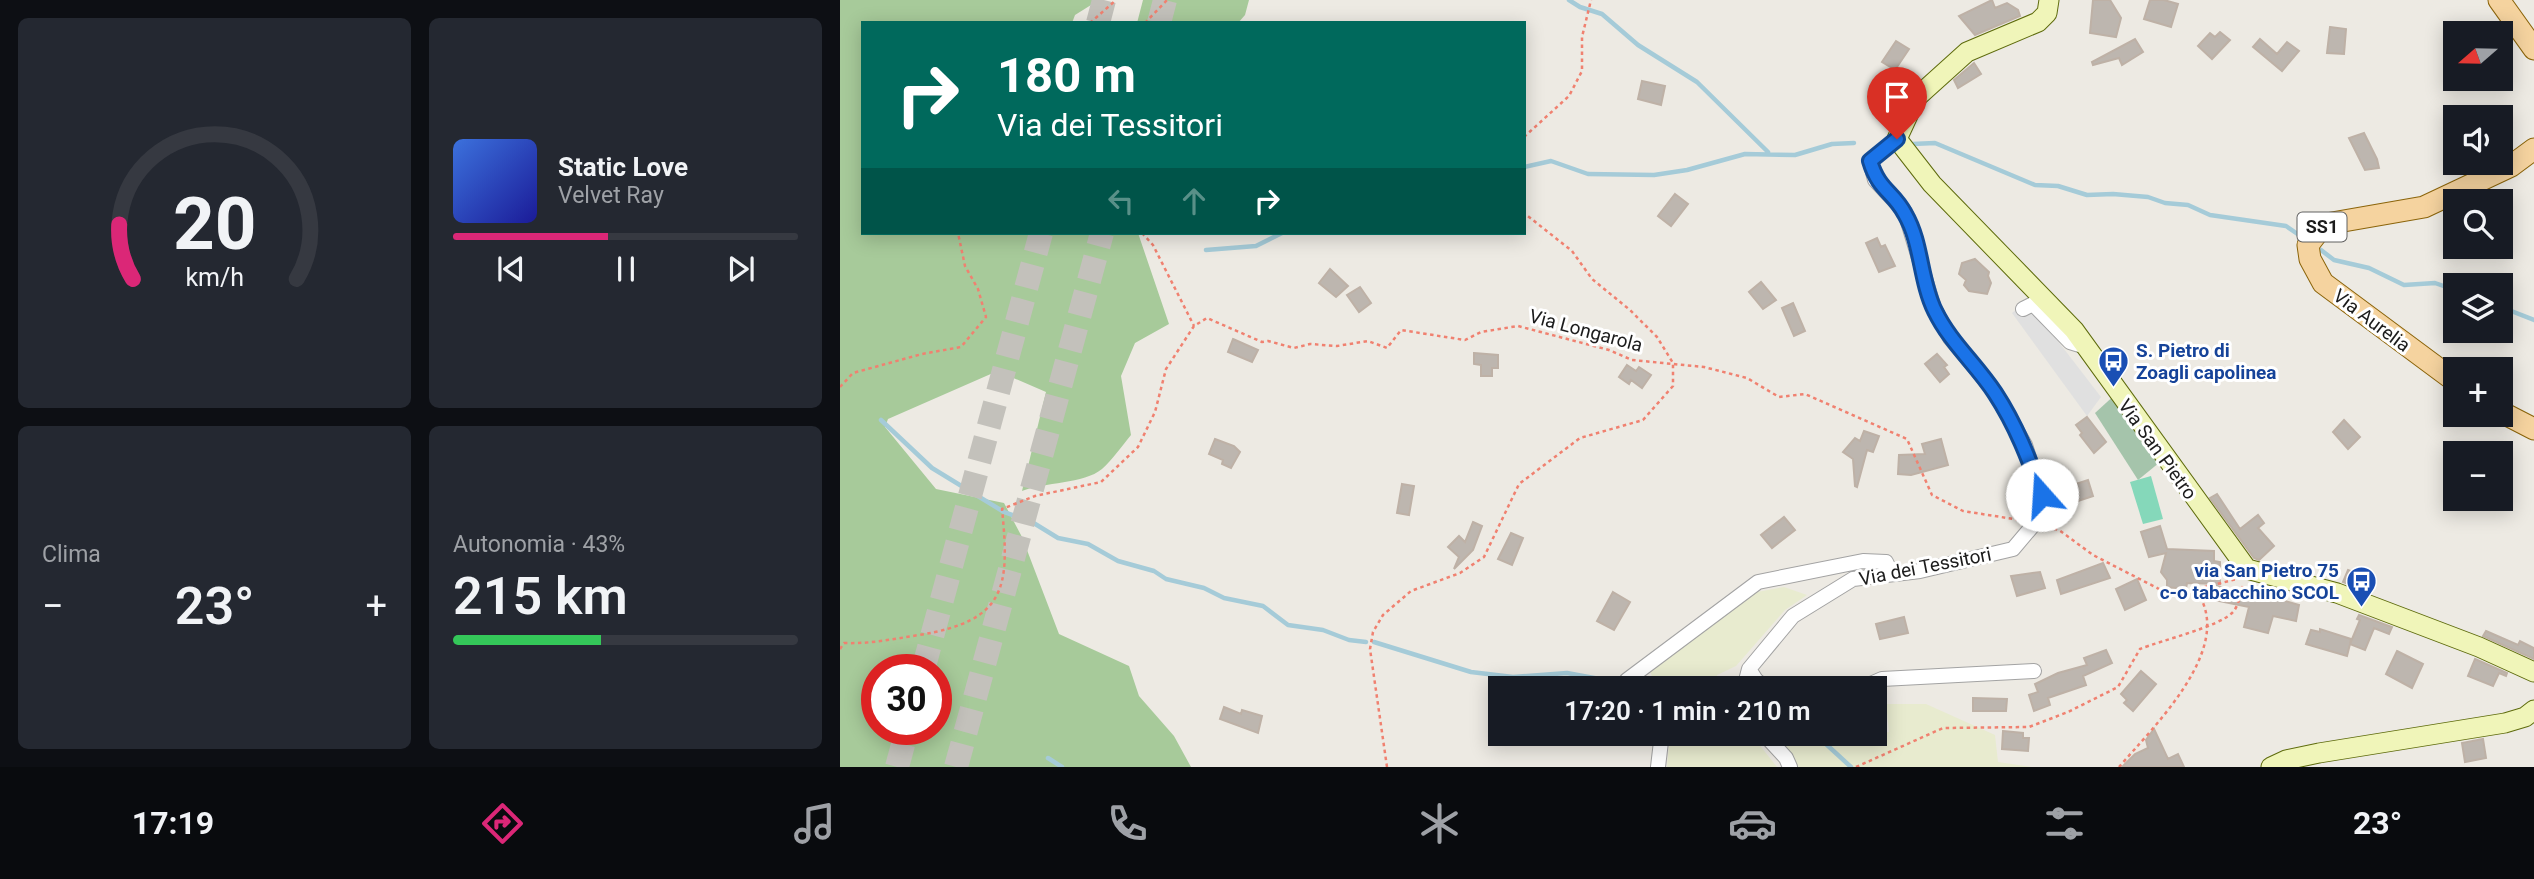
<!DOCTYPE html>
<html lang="it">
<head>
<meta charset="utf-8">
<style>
  :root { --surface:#171b24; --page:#242831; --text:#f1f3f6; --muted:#9ea1a6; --line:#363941; --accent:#db2777 }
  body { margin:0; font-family:Roboto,sans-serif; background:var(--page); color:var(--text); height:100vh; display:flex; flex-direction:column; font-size:26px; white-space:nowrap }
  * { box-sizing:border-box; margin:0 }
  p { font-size:23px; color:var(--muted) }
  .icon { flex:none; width:38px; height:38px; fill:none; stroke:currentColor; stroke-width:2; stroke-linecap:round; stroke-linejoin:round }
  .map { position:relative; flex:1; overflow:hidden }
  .panel { display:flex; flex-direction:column; gap:18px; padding:18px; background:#0d0f14; width:840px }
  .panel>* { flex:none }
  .guide { position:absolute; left:21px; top:21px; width:665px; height:214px; border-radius:0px; box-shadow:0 4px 18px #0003; background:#00695c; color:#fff; overflow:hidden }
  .needle { width:46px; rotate:250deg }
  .buttons { position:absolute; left:1603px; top:21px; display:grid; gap:14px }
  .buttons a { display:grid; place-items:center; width:70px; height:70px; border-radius:0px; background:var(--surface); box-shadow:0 4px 18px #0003; font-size:35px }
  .speed { position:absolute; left:21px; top:654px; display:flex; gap:14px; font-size:35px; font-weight:700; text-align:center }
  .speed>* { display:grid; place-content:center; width:91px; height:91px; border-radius:50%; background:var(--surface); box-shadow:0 4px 18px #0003; line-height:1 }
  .speed .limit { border:10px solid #d22; background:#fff; color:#111 }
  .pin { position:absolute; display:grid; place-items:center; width:60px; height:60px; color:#fff; margin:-72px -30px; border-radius:50% 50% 50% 0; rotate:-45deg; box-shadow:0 0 7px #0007 }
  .pin .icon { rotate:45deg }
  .me { position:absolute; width:77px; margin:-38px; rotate:341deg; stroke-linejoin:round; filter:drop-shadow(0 0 5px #0008) }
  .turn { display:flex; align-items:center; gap:24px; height:147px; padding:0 21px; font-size:32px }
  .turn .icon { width:91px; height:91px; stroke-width:2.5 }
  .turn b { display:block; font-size:49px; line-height:60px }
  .lanes { display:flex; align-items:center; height:66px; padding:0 21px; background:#0003; justify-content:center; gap:35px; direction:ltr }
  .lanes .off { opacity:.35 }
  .big { font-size:52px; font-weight:600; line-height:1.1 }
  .panel .card { flex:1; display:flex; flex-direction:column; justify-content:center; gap:10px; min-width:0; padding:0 24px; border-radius:10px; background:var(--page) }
  .panel .dial { align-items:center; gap:0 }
  .dial svg { height:182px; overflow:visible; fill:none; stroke:var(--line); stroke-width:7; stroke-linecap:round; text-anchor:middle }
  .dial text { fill:var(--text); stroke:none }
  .song { display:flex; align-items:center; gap:21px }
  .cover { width:84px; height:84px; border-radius:10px; background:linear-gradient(135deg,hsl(220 70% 55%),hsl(240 70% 35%)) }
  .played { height:7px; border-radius:4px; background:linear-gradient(90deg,var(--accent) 45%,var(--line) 45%) }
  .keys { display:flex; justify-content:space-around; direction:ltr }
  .heat { display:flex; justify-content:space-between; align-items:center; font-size:38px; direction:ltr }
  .charge { height:10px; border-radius:5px; background:linear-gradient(90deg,#34c759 43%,var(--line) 0) }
  .panel .tiles { flex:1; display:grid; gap:18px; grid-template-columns:repeat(2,1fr) }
  .trip { position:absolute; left:648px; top:676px; width:399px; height:70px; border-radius:0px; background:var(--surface); box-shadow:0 4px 18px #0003; font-weight:600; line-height:70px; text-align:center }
  .tabs { display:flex; height:112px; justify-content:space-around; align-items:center; background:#090b0e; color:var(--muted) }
  .tabs .icon { width:49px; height:49px }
  .tabs .active { color:var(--accent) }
  .tabs b { font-size:32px; color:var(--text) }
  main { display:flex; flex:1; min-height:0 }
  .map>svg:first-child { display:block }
  .farmland { fill:#e8ebcf }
  .forest { fill:#a7ca9a; fill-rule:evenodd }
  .cemetery { fill:#a5c4ab }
  .pitch { fill:#85d8ba }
  .parking { fill:#e0e0e0 }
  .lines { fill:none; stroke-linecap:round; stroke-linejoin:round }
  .stream { stroke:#a5cbd8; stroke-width:4.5 }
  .building { fill:#bdb6af; stroke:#beb1a6; stroke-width:2 }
  .highway-tunnel { stroke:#c3c1bb; stroke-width:24; stroke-dasharray:24 12; stroke-linecap:butt }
  .street-casing { stroke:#a3a3a3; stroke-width:16 }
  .secondary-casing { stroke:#5e6b0c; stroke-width:21 }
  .primary-casing { stroke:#8b640a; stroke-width:23 }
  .path { stroke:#f08170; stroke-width:2.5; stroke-dasharray:3.5 3.5; stroke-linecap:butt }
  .street { stroke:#fff; stroke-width:14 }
  .secondary { stroke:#f0f5b9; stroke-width:19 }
  .primary { stroke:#f5d39f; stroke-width:21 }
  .route-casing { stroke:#114b97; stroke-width:18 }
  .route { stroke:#1a73e8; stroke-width:12 }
  .labels { text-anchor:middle; stroke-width:6; stroke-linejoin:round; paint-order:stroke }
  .shield { fill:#fff; stroke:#606060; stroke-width:2 }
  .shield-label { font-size:18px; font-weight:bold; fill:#1c1c1c }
  .street-label { font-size:19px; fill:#1c1c1c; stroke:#fff }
  .transit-label { font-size:19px; font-weight:bold; fill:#164399; stroke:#fff; text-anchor:start }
</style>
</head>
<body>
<main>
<section class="panel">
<div class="tiles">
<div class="card dial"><svg viewBox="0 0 100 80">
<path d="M14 69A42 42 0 1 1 86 69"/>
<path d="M14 69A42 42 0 0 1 8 45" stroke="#db2777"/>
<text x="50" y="56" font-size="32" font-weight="700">20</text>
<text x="50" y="72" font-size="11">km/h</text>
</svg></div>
<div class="card">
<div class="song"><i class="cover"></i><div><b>Static Love</b><p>Velvet Ray</p></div></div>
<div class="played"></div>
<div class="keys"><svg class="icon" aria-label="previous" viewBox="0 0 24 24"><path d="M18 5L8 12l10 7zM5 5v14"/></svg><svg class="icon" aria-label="pause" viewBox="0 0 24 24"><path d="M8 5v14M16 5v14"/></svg><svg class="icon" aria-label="next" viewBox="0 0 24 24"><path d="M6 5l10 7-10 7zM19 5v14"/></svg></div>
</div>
<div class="card"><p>Clima</p>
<div class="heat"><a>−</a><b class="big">23°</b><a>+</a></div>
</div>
<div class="card"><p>Autonomia · 43%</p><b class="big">215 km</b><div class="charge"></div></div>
</div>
</section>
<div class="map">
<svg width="1694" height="767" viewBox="0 0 1694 767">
  <rect width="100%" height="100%" fill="#edeae3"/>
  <path class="farmland" d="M944,587L967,595L945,610L896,666L877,675L880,688H816L810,671L917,592Z
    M1046,704H1086L1155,735L1158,762L1192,767H956L931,733H1026L1027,736L1049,732Z
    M830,733H910L937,767H827Z"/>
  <path class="forest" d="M0,0H259L235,15L232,23H23V233H298L329,324L295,343L281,376L291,435C282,446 272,460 262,469C244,484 204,482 182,491L206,392L162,373H153L48,419L45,427L96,489L164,503L182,537L219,634L289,666L299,696L334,736L351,767H0ZM37,670H96V730H37Z
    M303,0H409L405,15L398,23H297Z"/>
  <path class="cemetery" d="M1278,392L1325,458L1298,480L1255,413Z"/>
  <path class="pitch" d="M1311,476L1323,519L1303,524L1290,482Z"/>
  <path class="parking" d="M1187,301L1261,397L1247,416L1172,313Z"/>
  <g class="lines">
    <path class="stream" d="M729,0L740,7L762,14L798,45L857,82L928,152
      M1072,144L1095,143L1195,185L1218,186L1247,195L1273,194L1308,197L1325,203L1348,205L1370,215L1446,226L1459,235
      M684,167L711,161L748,174L814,175L847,170L905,154L955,155L992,144L1014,143
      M366,250L416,246L442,233
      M1481,250L1494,260L1529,268L1564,285L1595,283L1615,290
      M1661,307L1694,320
      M41,420L92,468L164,512L192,522L218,538L248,544L278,561L314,571L326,579L364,588L384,598L423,606L448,625L483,630L509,640L526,642
      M534,642L631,672L673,677L727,673L781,683L844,688
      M852,688L871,684L895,688
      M974,733L1011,767
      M208,758L222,767"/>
  </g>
  <path class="building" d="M1152,0L1155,8L1167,3L1178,10L1180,16L1135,35L1119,16Z
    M1253,0H1270L1281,18L1276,37L1250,33Z
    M1310,0H1324L1338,4L1331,27L1304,19Z
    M1490,27L1506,29L1504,54L1487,53Z
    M1380,32L1390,40L1372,59L1358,46L1370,33L1375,37Z
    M1295,39L1303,52L1282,65L1279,58L1253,65L1252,62Z
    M1420,39L1437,54L1447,42L1459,51L1442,71L1413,47Z
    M1056,41L1069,49L1055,70L1042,62Z
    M1134,63L1141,74L1118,88L1114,80Z
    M802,81L825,86L821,105L798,99Z
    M1524,133L1537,159L1539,168L1525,170L1509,138Z
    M835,194L848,204L831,226L818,216Z
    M1037,238L1041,247L1045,245L1055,266L1039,272L1026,243Z
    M1135,259L1149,272L1148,276L1151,283L1147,294L1129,291L1124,285L1126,280L1119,274L1122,263Z
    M490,269L508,286L496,297L479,283Z
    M921,282L936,300L923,309L909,292Z
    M520,287L531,303L519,312L507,295Z
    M953,303L965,331L954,336L942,308Z
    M393,339L418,350L412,362L388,352Z
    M634,353L658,355V368H652V376H641V365L634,364Z
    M1097,354L1107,365L1104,367L1109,374L1100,382L1085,364Z
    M787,365L796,371L799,367L811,375L802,388L791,380L789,384L779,377Z
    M1247,417L1266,442L1254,453L1240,435L1242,433L1236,425Z
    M1504,420L1520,437L1508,449L1493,432Z
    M1024,431L1039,436L1033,452L1027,450L1017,487L1015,486L1013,459L1003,452L1015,438L1020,441Z
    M375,439L394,446L400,452L391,468L382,464L383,460L369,454Z
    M1101,439L1108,465L1071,475L1058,474L1059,455L1085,454L1082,444Z
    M1248,480L1253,496L1235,502L1230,486Z
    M562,484L574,486L569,515L557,513Z
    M1377,494L1400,529L1418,515L1424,523L1418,528L1434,546L1419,560L1414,558L1370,498Z
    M944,517L955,530L932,548L921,535Z
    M633,522L642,526L633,550L614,569L619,557L608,547L619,536L625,542Z
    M1320,526L1327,549L1374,551V561L1380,562V584L1347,583L1346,589L1327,587V580L1321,572L1326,553L1309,557L1301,532Z
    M671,533L683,538L672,565L658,559Z
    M1263,563L1270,578L1221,594L1217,580Z
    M1508,570L1534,581L1529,592L1503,582Z
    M1200,572L1205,588L1177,596L1171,576Z
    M1297,579L1306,600L1285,610L1276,589Z
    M1377,586L1413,595L1414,592L1459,605L1456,621L1433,616L1428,633L1404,627L1409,607L1374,600Z
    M773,592L790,602L774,630L757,621Z
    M1519,615L1552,627L1549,634L1534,628L1525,650L1510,644L1507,656L1466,644L1471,630L1480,632V629L1511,639L1510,644L1520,620L1517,619Z
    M1064,617L1068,633L1040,639L1036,624Z
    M1646,631L1678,645L1680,641L1694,648V659L1643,636Z
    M1266,650L1272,663L1243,676L1246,685L1208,698L1210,705L1194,711L1189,695L1198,692L1195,684L1218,673L1247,665L1244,658Z
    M1557,651L1583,664L1572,688L1546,674Z
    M1635,659L1667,673L1666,676L1659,673L1653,686L1628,676Z
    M1301,671L1316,684L1293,711L1284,703L1287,700L1281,694Z
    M1133,698L1167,699L1166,711H1133Z
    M384,707L401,714L402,710L422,716L418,733L380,719Z
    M1314,729L1328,759L1338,754L1344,767H1282L1295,754L1308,748L1306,740Z
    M1163,731L1183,733V738H1189L1188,751L1162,749Z
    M1643,739L1646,758L1625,762L1622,743Z"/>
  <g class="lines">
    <path class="highway-tunnel" d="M258,23L264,0
      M319,23L325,0
      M83,670L201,233
      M57,767L67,730
      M116,767L262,233"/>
    <defs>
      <path id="street" d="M1183,309L1193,304L1230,342L1246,347
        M909,669L916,680L926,688
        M790,688L787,680L918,582L1023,561L1046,562L1052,574
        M904,688L909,669L953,616L1013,579L1080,571L1173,549L1195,523L1201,495L1185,445L1154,391L1110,338L1094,308L1065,212L1035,180L1030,161L1057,139
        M997,688L1024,687L1042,679L1194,671
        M923,733L946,758L950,767
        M818,767L822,733"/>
      <path id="secondary" d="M1209,0L1207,13L1198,22L1127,52L1076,98L1057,139L1092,184L1234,330L1407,569L1497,593L1639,647L1694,672
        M1431,767L1446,760L1479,753L1665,723L1685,717L1694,710"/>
      <path id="primary" d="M1659,0L1694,49
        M1615,381L1483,283L1470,259L1468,245L1482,227L1492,223L1584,207L1671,166L1694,149
        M1661,412L1694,429"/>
    </defs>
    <use href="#street" class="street-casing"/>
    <use href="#secondary" class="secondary-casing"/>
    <use href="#primary" class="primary-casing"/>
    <path class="path" d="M250,23L276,0
      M305,23L327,0
      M684,137L729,96L742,71V37L751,0
      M302,233L313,245L354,326
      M0,387L13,373L82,354L121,347L146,317L138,289L125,266L118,233
      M1207,527L1219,530L1253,555L1321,590L1345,592L1397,579
      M0,649L4,643C31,644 53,639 79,635C166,621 170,588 162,509L195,496L261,482L298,447L315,412L326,369L354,326L367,318L422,342L428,341L454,348L470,344L497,346L528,341L547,348L561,330L625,340L641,332L678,326L769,350L792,360L864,367L907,378L939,397L965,394L1067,439L1092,495L1123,511L1180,520
      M547,767L530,649L533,632L543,615L571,591L620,573L644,557L679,484L740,438L803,420L833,386V363L817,337L790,310L752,279L732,251L684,213
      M1016,767L1103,728L1189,727L1228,712L1278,687L1300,649C1322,640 1379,627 1393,612C1399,605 1400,594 1403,586
      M1279,767C1313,727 1396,648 1357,592"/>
    <use href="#street" class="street"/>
    <use href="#secondary" class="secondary"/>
    <use href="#primary" class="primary"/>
  </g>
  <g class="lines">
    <defs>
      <path id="route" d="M1057,139L1030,161C1039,191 1053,191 1065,214C1082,243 1080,281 1095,311C1110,342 1136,364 1155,393C1176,425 1189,459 1202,495"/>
    </defs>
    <use href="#route" class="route-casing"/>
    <use href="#route" class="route"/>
  </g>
  <defs>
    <symbol id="bus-pin" viewBox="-11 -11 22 30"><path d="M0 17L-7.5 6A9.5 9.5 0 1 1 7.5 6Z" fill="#1a4fb4" stroke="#fff"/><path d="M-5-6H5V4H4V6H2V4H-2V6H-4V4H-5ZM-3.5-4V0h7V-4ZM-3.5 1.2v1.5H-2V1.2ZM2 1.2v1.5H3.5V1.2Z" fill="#fff"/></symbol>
  </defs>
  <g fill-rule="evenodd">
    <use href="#bus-pin" x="1256" y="344" width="35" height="47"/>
    <use href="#bus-pin" x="1504" y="564" width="35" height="47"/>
  </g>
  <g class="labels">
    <rect class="shield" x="1457.5" y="212.5" width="49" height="29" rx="5"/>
    <g class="shield-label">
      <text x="1482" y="233">SS1</text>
    </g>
    <g class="street-label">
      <text transform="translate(1532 320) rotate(37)" y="7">Via Aurelia</text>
      <text transform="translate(746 330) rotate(15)" y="7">Via Longarola</text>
      <text transform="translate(1318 449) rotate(54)" y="7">Via San Pietro</text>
      <text transform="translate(1085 566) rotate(-11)" y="7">Via dei Tessitori</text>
    </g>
    <g class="transit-label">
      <text x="1296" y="357">S. Pietro di<tspan x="1296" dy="22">Zoagli capolinea</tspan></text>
      <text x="1499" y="577" text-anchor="end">via San Pietro 75<tspan x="1499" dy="22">c-o tabacchino SCOL</tspan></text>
    </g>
  </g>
</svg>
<div class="buttons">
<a><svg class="needle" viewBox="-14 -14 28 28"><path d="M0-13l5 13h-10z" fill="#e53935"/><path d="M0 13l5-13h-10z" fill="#9ea1a6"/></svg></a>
<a><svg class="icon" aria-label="sound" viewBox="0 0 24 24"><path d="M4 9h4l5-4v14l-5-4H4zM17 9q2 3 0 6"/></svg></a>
<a><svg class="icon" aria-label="search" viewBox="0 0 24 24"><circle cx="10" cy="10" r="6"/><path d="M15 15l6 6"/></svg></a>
<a><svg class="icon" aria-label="layers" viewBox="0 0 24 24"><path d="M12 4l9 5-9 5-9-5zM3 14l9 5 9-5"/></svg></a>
<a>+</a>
<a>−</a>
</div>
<div class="speed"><div class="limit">30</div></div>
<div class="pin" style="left:1057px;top:139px;background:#d93025"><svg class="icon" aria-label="arrive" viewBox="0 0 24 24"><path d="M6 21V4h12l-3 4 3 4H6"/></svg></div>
<svg class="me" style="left:1202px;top:495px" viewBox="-20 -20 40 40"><circle r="19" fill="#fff"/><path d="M0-13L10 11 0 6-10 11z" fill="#1a73e8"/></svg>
<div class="trip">17:20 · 1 min · 210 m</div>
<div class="guide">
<div class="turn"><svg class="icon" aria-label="right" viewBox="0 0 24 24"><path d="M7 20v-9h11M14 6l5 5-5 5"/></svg><div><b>180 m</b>Via dei Tessitori</div></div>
<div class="lanes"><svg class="icon off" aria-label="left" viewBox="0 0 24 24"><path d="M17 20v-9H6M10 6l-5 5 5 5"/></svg><svg class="icon off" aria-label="ahead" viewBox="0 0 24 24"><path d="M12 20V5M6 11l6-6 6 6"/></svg><svg class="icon" aria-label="right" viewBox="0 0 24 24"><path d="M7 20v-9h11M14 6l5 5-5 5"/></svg></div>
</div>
</div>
</main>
<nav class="tabs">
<b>17:19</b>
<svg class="icon active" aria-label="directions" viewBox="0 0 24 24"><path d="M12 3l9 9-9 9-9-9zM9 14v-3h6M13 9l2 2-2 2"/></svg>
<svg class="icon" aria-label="music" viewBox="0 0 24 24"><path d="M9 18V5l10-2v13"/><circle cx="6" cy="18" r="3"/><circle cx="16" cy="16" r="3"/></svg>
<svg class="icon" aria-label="phone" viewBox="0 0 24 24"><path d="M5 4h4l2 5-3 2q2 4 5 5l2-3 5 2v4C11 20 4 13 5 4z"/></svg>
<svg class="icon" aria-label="climate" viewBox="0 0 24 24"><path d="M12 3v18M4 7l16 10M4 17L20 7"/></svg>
<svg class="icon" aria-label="car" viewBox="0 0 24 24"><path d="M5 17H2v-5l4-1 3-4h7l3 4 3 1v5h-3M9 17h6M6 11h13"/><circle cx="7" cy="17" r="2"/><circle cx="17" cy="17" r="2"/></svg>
<svg class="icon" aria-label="filters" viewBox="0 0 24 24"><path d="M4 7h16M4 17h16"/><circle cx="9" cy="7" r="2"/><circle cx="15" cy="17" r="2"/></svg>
<b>23°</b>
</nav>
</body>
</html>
